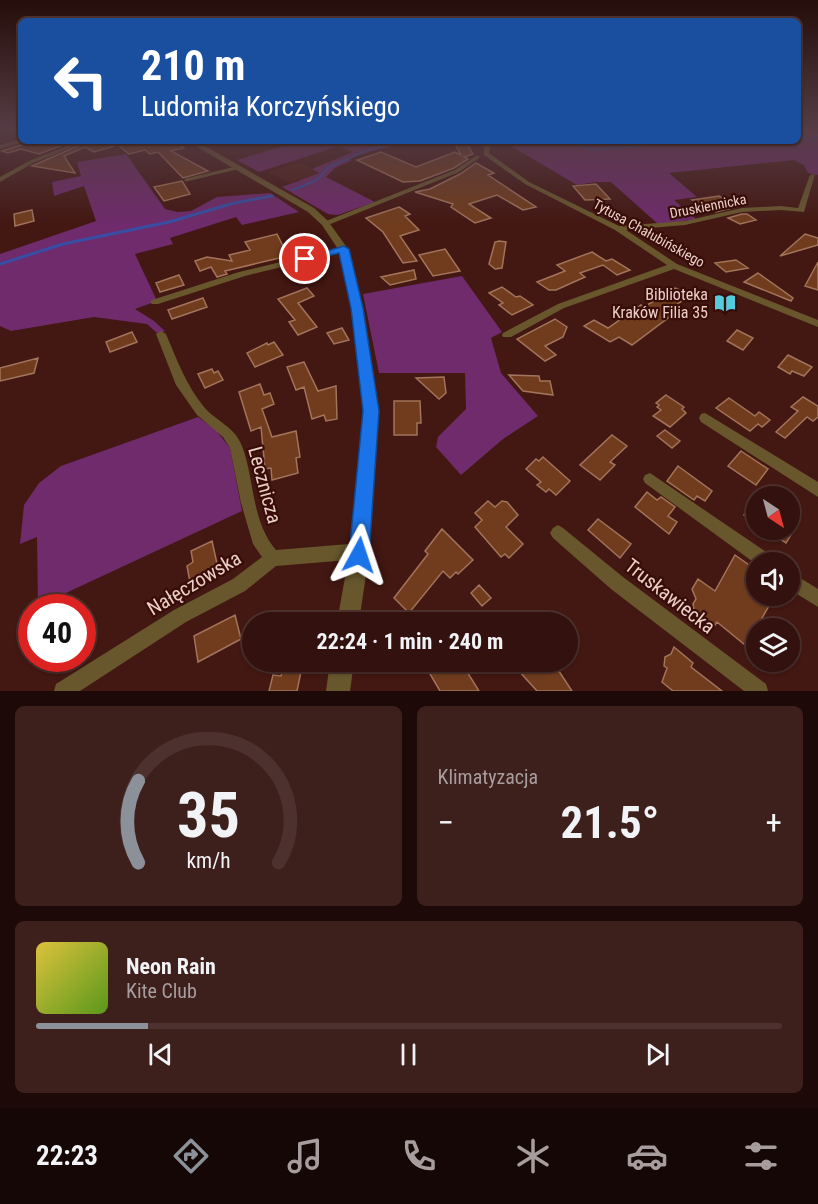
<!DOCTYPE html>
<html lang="pl">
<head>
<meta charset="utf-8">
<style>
  :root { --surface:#32110e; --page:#3d1f1c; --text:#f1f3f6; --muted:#a89d9e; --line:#4d312e; --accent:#8c9099 }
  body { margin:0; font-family:"Roboto Condensed",sans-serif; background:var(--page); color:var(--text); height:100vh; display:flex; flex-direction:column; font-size:22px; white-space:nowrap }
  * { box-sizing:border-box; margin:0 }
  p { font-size:20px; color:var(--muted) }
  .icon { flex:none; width:33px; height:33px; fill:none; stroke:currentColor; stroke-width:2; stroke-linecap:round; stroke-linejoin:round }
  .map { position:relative; height:691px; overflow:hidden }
  .details { display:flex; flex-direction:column; gap:15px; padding:15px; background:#1c0908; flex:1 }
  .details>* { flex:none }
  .guide { position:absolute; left:18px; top:18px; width:783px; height:126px; border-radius:9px; box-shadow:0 2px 4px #0004,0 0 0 2px var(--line); background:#1a4fa0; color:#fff; overflow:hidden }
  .needle { width:39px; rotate:144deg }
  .fabs { position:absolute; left:746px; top:486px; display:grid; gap:12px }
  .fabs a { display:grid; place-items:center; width:54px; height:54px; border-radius:50%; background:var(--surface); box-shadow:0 2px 4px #0004,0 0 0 2px var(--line); font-size:30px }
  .speed { position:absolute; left:18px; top:594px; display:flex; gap:12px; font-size:30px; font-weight:700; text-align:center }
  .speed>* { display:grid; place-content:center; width:78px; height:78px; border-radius:50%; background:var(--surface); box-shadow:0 2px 4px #0004,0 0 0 2px var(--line); line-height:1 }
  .speed .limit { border:9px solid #d22; background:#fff; color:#111 }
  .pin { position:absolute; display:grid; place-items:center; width:51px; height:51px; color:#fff; margin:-26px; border:3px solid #fff; border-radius:50%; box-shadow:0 2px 6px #0007 }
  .me { position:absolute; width:66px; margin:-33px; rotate:5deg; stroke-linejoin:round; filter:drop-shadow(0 0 4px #0008) }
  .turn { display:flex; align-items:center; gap:21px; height:126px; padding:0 24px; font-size:27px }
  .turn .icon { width:78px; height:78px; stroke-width:2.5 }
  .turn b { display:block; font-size:42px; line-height:51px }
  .big { font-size:45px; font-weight:700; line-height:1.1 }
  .details .tile { flex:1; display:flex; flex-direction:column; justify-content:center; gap:9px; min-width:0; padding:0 21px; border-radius:9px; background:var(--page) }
  .details .dial { align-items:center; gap:0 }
  .dial svg { height:156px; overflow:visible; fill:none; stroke:var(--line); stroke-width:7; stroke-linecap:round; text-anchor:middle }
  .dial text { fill:var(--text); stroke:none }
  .song { display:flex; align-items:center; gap:18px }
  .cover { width:72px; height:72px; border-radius:9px; background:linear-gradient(135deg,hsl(50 70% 55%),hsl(90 70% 35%)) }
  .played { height:6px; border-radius:3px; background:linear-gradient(90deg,var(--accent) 15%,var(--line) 15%) }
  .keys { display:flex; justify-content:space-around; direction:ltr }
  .heat { display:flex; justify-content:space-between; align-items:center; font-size:33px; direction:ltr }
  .details .tiles { flex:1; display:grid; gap:15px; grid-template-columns:1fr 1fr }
  .tile:last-child { grid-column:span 2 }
  .trip { position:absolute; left:242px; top:612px; width:336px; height:60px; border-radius:30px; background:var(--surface); box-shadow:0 2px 4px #0004,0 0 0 2px var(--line); font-weight:700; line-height:60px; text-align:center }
  .menu { display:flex; height:96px; justify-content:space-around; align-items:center; background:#140706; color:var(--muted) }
  .menu .icon { width:42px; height:42px }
  .menu .current { color:var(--accent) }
  .menu b { font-size:27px; color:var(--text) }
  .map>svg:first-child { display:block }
  .built { fill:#511e17 }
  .green { fill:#6f2b6c }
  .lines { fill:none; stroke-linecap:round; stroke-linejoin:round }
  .stream-far1 { stroke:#374ea4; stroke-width:2 }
  .stream { stroke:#374ea4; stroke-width:3 }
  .building { fill:#703c1d; stroke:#a2745b; stroke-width:1.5 }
  .service { stroke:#68572d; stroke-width:3 }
  .minor { fill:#68572d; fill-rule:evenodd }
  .tertiary { fill:#68572d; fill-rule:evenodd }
  .route { fill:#1a73e8; stroke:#114b97; stroke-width:1.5 }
  .labels { text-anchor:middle; stroke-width:4.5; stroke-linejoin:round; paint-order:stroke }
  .far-street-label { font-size:14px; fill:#eccec9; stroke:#380d08 }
  .poi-label { font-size:16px; fill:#eccec9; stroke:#380d08; text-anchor:end }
  .near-street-label { font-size:20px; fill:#eccec9; stroke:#380d08 }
</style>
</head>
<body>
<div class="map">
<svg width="818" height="691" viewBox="0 0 818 691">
  <rect width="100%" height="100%" fill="#431712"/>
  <path class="built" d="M299,163L320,172L290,183L268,172Z"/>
  <path class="green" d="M798,128L818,133V175L808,173L804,165L794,160L669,173L697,197L674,200L696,219L659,225L611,182H595L577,185L506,143L490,141H623L643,144L655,141H798Z
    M301,141H450C413,142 384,145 349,159L352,160L335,168L326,177L375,202L338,215L328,214L282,187L319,173L312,169L353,152L339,146L259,172L237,160Z
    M126,154L165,209L177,212L191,211L217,197L270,193L299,212L242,225L236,217L170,238L173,244L135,254L157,301L135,309L154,321L165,331L158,334L147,324L94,317L11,331L0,326V254L96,221L84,186L54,196L52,182L81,176L77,162Z
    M462,276L502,332L491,338L501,373L538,416L503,439L461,475L436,447L438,437L466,409L465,373H379L363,294Z
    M198,417L216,430L230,448L242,511L38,606L37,537L20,544L24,505L39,483L61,466Z"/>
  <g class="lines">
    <path class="stream-far1" d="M798,139L818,138
      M567,141L592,150L675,143L744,141
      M293,190L317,180L329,167L363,152L378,147L418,141"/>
    <path class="stream" d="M0,264L63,244L169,222L234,203L272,196"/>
  </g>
  <path class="building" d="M26,141H73L39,154L21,149L8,153L2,151L24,144Z
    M89,141H173L184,148L171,151L208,171L183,178L158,152L150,154L145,150L129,154L118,145L94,152L85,147L64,156L75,173L32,166Z
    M455,144H467L473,154L464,157L468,159L454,168L420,181L403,182L357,160L381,152L416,167L455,152L461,155Z
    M476,163L494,173L488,175L536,207L523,210L497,195L469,204L491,218L475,223L451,207L453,204L415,192L430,189L460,174Z
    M182,181L190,194L164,201L154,187Z
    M596,184L610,199L585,200L573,186Z
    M719,196L736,207L716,212L710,208L706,209L692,200Z
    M399,207L410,214L405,216L419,230L400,236L417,261L403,263L383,232L366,218Z
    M32,210L34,221L15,226L14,214Z
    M742,214H747L756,220L740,224L728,218Z
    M277,234L288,256L225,271L227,274L217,277L211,267L200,271L195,261L207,257L232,261L229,255L250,250L245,242Z
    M805,234L818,238V245L780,256Z
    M499,241L506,242L502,268L495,269L489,264L495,242Z
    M445,249L460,271L433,276L419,255Z
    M592,252L606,261L612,259L630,270L617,275L603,265L580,273L585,277L556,290H549L537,282L565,271L557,265Z
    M736,260L748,268L726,272L715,263Z
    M818,262V290L805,286Z
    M414,270L416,279L390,285L381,277Z
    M758,273L793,298L791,301L744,282Z
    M179,275L184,285L160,292L156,283Z
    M502,287L516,297L520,296L533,305L512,315L499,305L503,303L489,293Z
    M307,288L314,296L298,303L317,327L298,335L289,322L295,320L278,299Z
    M675,288L690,295L671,309L676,312L632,345L619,337L610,342L584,326L594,320L608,328L641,305L644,307Z
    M203,298L207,307L172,319L168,310Z
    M555,319L567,327L563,337L545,346L556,355L545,361L517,339Z
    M342,328L349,340L334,344L327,333Z
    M737,330L753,338L743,350L727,341Z
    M132,332L137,342L110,352L106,342Z
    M274,342L283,355L255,367L247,353L267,343L268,345Z
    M788,355L812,367L804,376L792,371L790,374L778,367Z
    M38,358L34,373L0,381V368Z
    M304,362L318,391L336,386L337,419L326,421L324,415L312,419L304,387L296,390L287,367Z
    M212,369L214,373L218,371L223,380L205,388L198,374Z
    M509,375L539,376L540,381H550L553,395L523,391Z
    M444,377L446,393L439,399L416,378Z
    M260,384L264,395L270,393L274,404L262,409L272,437L296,431L300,457L296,458L298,473L272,480L271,468L265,469L261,427L251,431L239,392Z
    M666,395L684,407L682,409L686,413L670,427L653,416L661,410L657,407L659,405L656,403Z
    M803,397L818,406V417L813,421L807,417L785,438L776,432L798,411L791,407Z
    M729,398L755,416L759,412L770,420L762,427L758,424L750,431L716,408Z
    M394,401H420L421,423H417V435H394Z
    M665,430L680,441L672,448L657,436Z
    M612,435L627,446L610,462L615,465L600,480L580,465Z
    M741,451L768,469L756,485L728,466Z
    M543,457L570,481L556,495L549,489L546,492L537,485L541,482L526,469L536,459L539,461Z
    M678,466L712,491L705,501L697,496L694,500L667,481Z
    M647,492L657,500L661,497L675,507L668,516L677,522L669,534L635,507Z
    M756,493V523L744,515Z
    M488,501L495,507L502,501L507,502L518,515L506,527L523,544L509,558L505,554L501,557L475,527L482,520L475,513Z
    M598,519L631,544L620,558L588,530Z
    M442,529L473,560L458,574L456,572L450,578L443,571L409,613L394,598L428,554L425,551Z
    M766,530H794L786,543Z
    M212,541L218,568L190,582L187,566L193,562L191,551Z
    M735,555L756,570V596L769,606L758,625L759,628H756V634L750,649L717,622L715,625L694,610L693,604L696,599L692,589L698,579L715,591Z
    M479,585L491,598L482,606L471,593Z
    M235,615L241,639L198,662L194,636Z
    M674,647L693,663L691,667L722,691H673L662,682L667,668L664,666L665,657L671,654Z
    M285,662H303L297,691H269L273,675L281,676Z
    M445,662H461L479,691H440L430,674Z
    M522,662H553L572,691H537L518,670L523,666Z"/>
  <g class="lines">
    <path class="service" d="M186,180L236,168"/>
    <path class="minor" d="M21,139V141H24L23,142L0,149V145Z
      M79,141H87L33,163L0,182V177L29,161Z
      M484,141H490L489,153L529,182L619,226L685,221L742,208L781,206L798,208L810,175L815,174L804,212L781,210L742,212L685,225L626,230L677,264L818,320V327L674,269L564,308L511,337H503L502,335L503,333L558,304L667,265L615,230L525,184L484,155Z
      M477,155L480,157L479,158L459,172L328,225L321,223L455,170Z
      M343,247L347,249L346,251L245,276L158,304H152L150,302L152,300L239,272Z
      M161,331L166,334C177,360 186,385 204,407C216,421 235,427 242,446C255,480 251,521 276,550L349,544L365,549L367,555L365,561L359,563L349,560L276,566L245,591L186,622L80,691H54L56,684L174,610L233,579L262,557L253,544L241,503L230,448L223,437L197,415L176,385L156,334Z
      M705,413L818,482V497L701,422L699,418L701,414Z
      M650,473L772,556L774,562H756V564L645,483L643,479L645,475Z
      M558,525L563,528L623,577L766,684L768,691H744L611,589L553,538L550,533L553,528Z
      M789,571L818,589V607L789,589Z"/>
    <path class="tertiary" d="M187,141H196L314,208L328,221L348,249L363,308L379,411L369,555L359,622H337L349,555L363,411L351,308L338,249L322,225L308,212Z
      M330,662H354L350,691H326Z"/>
  </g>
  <linearGradient id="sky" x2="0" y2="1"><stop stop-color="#250d0a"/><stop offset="0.57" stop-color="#553c44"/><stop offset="1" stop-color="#553c44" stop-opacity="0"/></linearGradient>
  <rect width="818" height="225" fill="url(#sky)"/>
  <path class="route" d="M344,246L349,249L363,308L379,411L369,555L366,563L359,566L352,563L349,555L363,411L351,308L339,253L305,262L299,259Z"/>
  <defs>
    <symbol id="library-bare" viewBox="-9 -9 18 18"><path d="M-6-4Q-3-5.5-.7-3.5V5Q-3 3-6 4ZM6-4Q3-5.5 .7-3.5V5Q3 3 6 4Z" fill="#54cadd" stroke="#380d08" stroke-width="2.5" paint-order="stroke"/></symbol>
  </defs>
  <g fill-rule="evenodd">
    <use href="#library-bare" x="710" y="288" width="30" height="30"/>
  </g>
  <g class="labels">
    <g class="far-street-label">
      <text transform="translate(708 206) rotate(-11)" y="5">Druskiennicka</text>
      <text transform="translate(649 233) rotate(29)" y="5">Tytusa Chałubińskiego</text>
    </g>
    <g class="poi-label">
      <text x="708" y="300">Biblioteka<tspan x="708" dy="18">Kraków Filia 35</tspan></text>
    </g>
    <g class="near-street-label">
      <text transform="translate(265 485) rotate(75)" y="7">Lecznicza</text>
      <text transform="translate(194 583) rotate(-31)" y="7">Nałęczowska</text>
      <text transform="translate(670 596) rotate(38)" y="7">Truskawiecka</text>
    </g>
  </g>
</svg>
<div class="fabs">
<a><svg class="needle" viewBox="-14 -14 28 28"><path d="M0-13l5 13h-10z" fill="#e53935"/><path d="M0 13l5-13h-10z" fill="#a89d9e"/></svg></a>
<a><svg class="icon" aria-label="sound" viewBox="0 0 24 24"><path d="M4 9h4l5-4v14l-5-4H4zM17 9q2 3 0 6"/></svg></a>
<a><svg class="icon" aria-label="layers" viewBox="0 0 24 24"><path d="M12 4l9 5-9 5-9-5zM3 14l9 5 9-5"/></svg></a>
</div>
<div class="speed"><div class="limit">40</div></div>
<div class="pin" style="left:305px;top:259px;background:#d93025"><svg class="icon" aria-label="arrive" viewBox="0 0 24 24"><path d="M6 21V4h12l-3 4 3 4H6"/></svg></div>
<svg class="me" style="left:359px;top:555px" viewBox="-20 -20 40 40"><path d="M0-17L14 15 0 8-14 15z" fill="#1a73e8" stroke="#fff" stroke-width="4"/></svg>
<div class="trip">22:24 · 1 min · 240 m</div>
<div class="guide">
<div class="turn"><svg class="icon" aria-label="left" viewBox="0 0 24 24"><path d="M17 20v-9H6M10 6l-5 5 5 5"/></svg><div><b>210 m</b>Ludomiła Korczyńskiego</div></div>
</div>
</div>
<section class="details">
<div class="tiles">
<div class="tile dial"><svg viewBox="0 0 100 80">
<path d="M14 69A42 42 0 1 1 86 69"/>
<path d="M14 69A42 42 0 0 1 14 27" stroke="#8c9099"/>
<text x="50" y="56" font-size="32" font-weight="700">35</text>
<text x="50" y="72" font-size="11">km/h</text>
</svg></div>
<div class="tile"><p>Klimatyzacja</p>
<div class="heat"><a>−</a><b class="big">21.5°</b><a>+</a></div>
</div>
<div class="tile">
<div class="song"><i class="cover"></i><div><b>Neon Rain</b><p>Kite Club</p></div></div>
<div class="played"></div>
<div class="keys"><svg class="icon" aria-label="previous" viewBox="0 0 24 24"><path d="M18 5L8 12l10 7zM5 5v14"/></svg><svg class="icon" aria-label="pause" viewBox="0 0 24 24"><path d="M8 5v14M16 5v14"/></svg><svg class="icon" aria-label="next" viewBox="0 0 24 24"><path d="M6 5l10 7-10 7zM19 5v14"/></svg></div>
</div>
</div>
</section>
<nav class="menu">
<b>22:23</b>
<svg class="icon current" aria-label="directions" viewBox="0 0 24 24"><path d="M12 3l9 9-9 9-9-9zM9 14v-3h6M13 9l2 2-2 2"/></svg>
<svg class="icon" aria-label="music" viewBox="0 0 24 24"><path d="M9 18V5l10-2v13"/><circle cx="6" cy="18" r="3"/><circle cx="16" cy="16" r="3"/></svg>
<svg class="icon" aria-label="phone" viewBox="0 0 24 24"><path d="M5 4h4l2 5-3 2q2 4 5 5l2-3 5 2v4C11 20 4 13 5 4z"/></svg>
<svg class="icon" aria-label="climate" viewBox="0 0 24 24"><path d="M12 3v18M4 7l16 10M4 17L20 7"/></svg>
<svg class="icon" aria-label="car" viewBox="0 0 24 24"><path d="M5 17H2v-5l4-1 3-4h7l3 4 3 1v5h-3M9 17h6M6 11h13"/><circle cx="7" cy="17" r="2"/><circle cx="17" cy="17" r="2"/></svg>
<svg class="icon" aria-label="filters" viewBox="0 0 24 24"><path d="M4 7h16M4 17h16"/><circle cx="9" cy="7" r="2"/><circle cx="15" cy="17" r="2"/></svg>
</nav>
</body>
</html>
